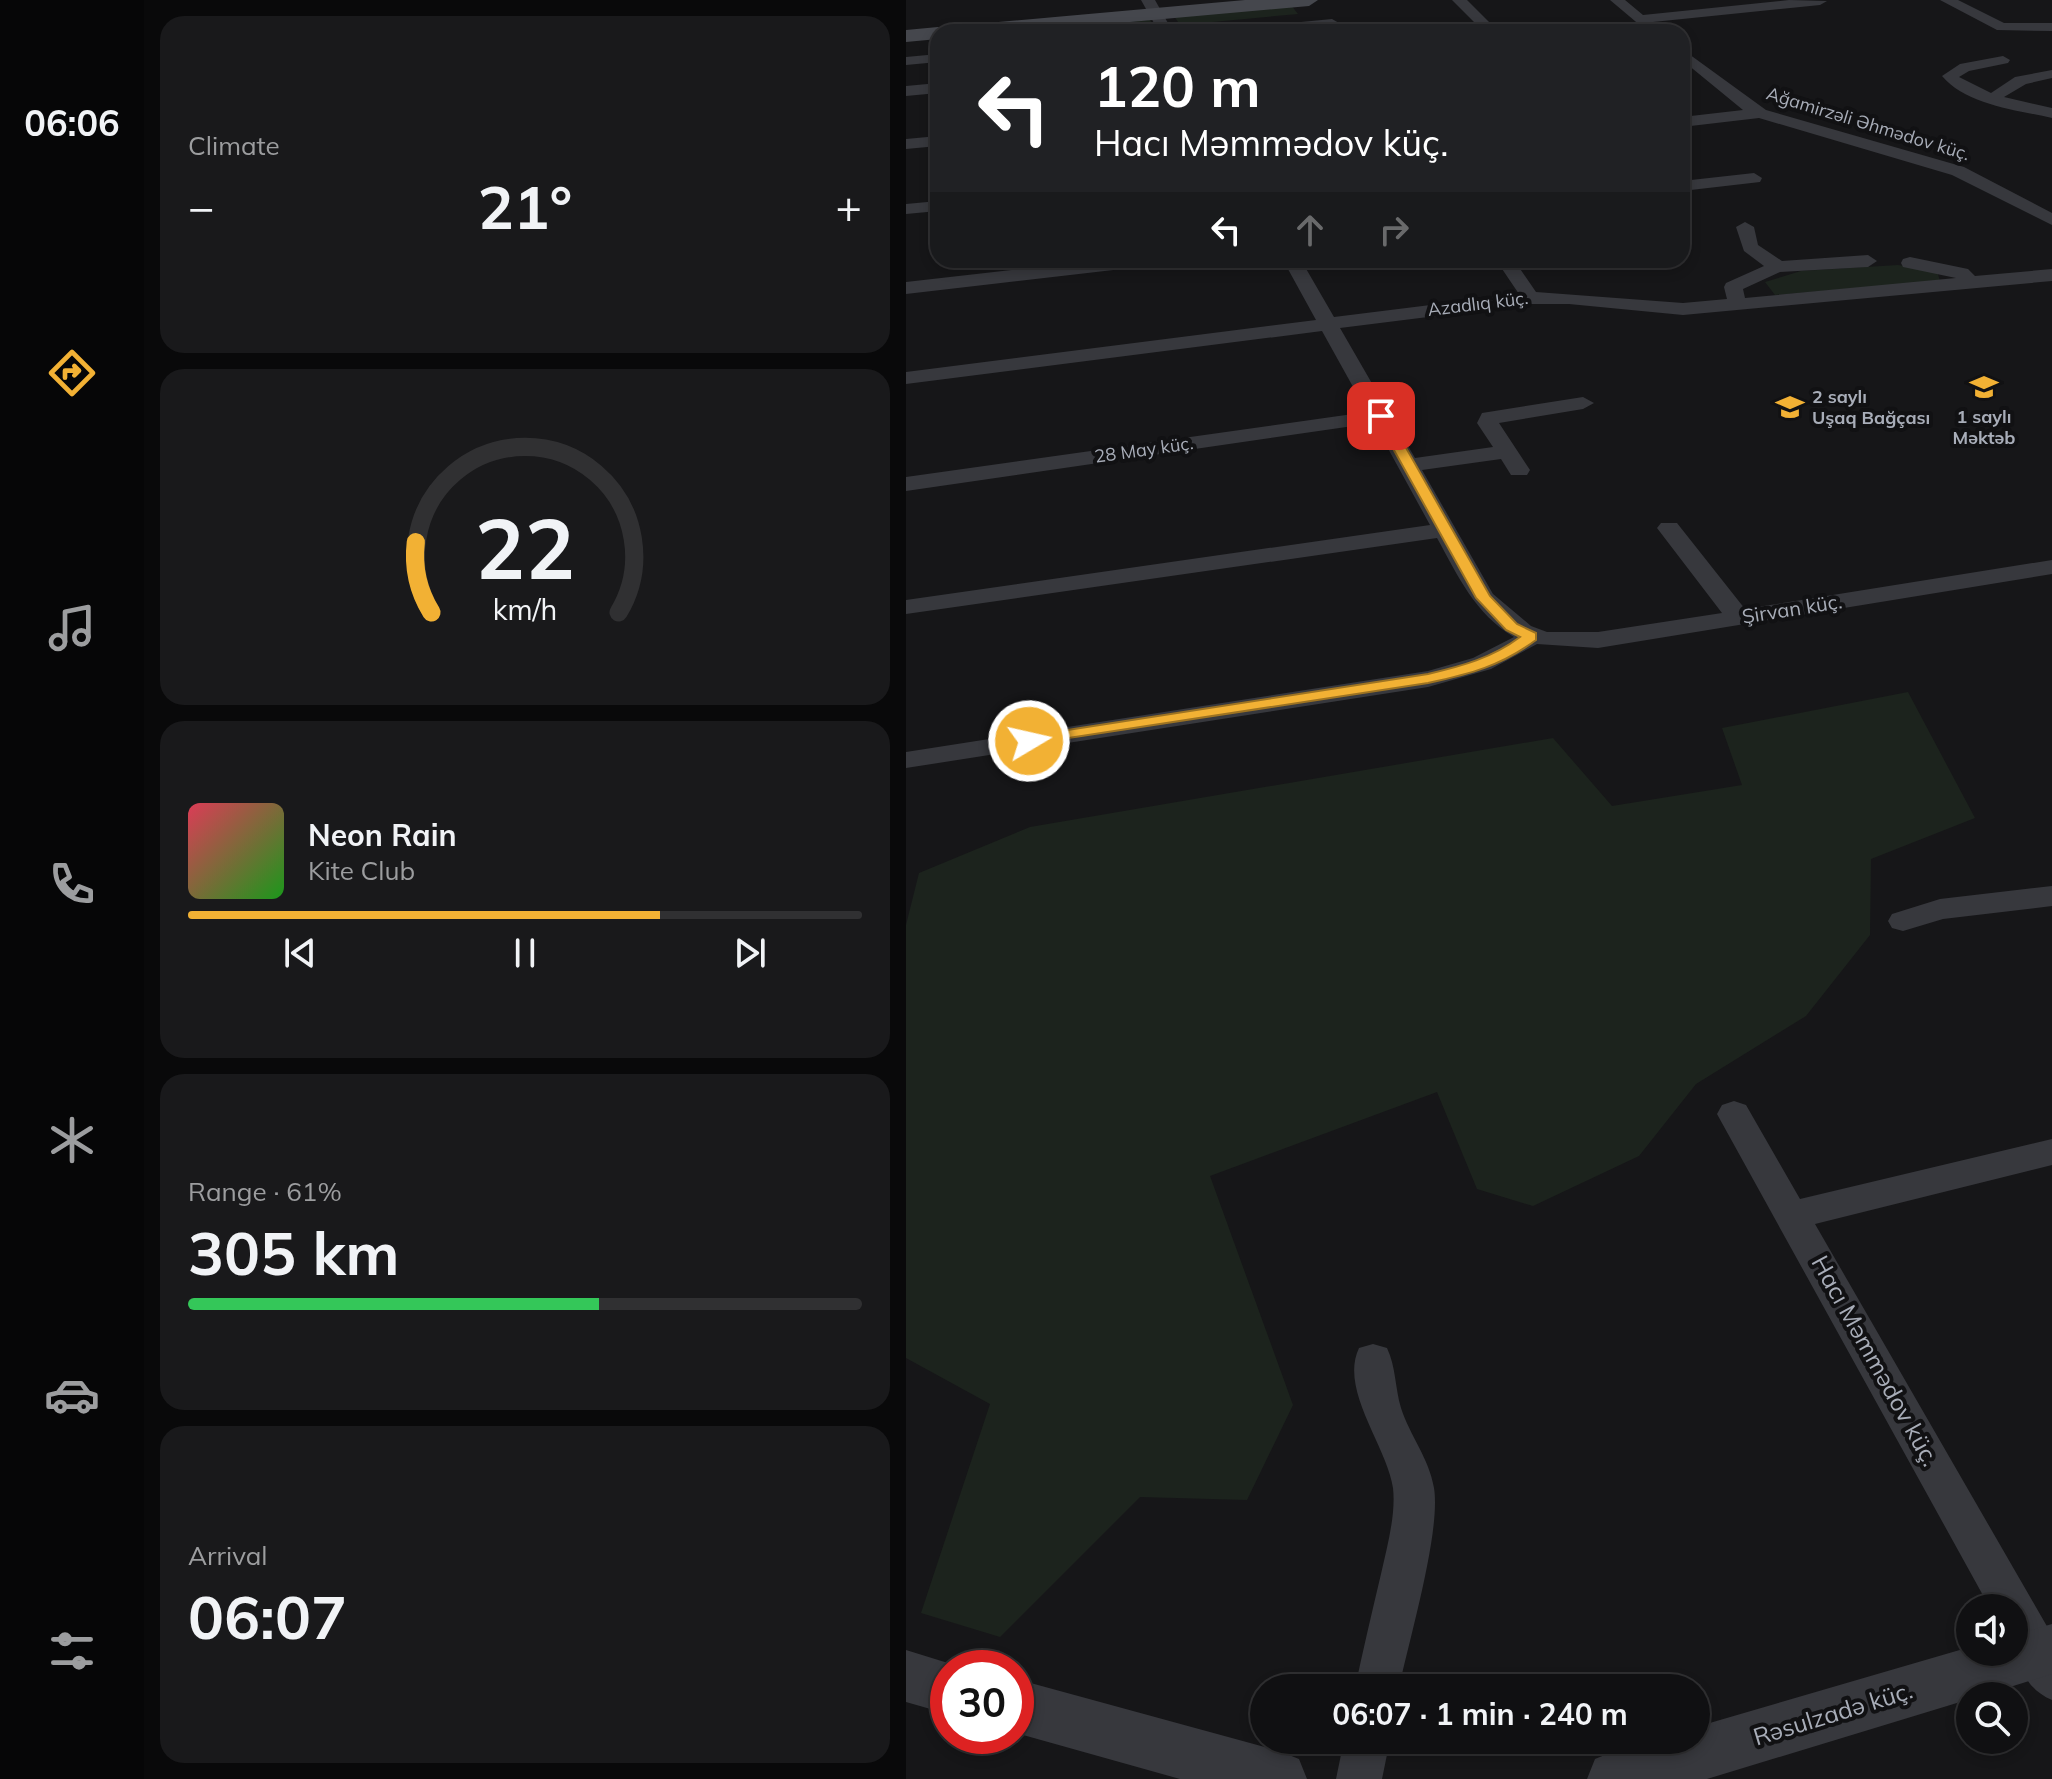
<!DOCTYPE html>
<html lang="en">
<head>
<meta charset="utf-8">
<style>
  :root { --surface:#101012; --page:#19191b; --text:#f1f3f6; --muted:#9c9d9f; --line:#303032; --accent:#f2b134 }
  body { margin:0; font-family:Mulish,sans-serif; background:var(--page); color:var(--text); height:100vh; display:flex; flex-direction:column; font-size:30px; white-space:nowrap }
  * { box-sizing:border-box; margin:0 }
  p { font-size:26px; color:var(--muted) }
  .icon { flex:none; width:44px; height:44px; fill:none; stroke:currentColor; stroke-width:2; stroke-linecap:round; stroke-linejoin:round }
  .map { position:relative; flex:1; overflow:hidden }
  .side { display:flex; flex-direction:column; gap:16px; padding:16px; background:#09090a; width:762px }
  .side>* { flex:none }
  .banner { position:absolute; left:24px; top:24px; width:760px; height:244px; border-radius:24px; box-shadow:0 4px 12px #0003,0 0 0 2px var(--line); background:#202124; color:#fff; overflow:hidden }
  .tools { position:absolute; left:1050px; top:1594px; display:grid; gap:16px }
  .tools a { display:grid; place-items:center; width:72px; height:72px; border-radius:50%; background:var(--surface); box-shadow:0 4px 12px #0003,0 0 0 2px var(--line); font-size:40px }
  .speed { position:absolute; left:24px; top:1650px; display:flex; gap:16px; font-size:40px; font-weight:700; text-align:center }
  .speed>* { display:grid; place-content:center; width:104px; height:104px; border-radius:50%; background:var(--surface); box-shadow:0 4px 12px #0003,0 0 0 2px var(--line); line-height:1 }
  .speed .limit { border:12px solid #d22; background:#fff; color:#111 }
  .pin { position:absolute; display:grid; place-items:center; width:68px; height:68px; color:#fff; margin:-34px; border-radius:16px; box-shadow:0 4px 12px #0006 }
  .me { position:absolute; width:88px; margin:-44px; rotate:81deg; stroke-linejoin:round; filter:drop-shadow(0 0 6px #0008) }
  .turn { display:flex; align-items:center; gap:28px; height:168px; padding:0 32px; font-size:36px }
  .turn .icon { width:104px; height:104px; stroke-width:2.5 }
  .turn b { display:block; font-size:56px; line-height:68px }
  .lanes { display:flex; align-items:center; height:76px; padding:0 32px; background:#0003; justify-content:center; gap:40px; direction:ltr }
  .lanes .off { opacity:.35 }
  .big { font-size:60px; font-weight:700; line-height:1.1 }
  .side .tile { flex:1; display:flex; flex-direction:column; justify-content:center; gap:12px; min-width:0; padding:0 28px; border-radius:24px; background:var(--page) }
  .side .dial { align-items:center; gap:0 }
  .dial svg { height:208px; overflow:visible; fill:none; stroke:var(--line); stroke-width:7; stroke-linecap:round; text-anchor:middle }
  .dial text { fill:var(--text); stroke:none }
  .song { display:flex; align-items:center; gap:24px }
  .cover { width:96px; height:96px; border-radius:12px; background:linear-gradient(135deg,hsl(350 70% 55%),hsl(120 70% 35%)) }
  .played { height:8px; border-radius:4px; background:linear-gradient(90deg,var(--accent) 70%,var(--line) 70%) }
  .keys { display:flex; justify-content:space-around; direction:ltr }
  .heat { display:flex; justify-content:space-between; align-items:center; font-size:44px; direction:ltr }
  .charge { height:12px; border-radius:6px; background:linear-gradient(90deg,#34c759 61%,var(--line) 0) }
  .trip { position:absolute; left:344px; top:1674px; width:460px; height:80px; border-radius:40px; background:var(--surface); box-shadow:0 4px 12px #0003,0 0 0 2px var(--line); font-weight:700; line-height:80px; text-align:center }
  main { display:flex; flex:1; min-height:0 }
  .tabs { display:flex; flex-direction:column; width:144px; justify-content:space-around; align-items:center; background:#060607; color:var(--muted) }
  .tabs .icon { width:56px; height:56px }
  .tabs .current { color:var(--accent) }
  .tabs b { font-size:36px; color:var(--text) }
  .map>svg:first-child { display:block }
  .green { fill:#1c231d }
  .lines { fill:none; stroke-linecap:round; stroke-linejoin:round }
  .minor { fill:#37383d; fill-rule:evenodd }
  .tertiary { fill:#37383d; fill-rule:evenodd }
  .secondary { fill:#45474d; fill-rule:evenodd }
  .route { fill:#f2b134; stroke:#9d7322; stroke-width:2 }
  .labels { text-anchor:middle; stroke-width:8; stroke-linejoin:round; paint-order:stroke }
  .far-street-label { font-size:18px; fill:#a8adb8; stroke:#111113 }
  .far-poi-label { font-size:18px; font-weight:bold; fill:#a8adb8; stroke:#111113; text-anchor:start }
  .street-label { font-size:20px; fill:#a8adb8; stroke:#111113 }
  .near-street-label { font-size:24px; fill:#a8adb8; stroke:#111113 }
</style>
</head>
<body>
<main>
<nav class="tabs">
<b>06:06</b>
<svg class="icon current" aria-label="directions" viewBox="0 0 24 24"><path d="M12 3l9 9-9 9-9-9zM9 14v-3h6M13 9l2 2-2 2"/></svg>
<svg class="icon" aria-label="music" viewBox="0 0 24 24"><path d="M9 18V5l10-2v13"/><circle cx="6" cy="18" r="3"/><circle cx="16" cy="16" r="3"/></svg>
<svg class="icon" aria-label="phone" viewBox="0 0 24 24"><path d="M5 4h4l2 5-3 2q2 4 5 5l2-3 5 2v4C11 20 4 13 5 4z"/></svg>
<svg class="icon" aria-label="climate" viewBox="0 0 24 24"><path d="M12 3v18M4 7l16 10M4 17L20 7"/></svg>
<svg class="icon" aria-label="car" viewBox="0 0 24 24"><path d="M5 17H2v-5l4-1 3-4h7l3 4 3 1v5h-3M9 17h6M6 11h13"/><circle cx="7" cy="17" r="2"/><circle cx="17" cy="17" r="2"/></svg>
<svg class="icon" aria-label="filters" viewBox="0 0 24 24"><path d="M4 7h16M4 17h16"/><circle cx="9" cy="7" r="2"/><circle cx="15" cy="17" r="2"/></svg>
</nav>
<section class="side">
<div class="tile"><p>Climate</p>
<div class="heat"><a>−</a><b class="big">21°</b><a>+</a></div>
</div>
<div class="tile dial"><svg viewBox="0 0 100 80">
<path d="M14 69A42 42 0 1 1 86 69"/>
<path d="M14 69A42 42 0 0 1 8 42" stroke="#f2b134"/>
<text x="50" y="56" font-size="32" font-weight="700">22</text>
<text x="50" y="72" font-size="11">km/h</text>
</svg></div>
<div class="tile">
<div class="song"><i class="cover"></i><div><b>Neon Rain</b><p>Kite Club</p></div></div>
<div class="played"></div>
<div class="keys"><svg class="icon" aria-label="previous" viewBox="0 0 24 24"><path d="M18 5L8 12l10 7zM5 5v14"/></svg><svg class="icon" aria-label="pause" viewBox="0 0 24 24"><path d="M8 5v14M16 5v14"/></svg><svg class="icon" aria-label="next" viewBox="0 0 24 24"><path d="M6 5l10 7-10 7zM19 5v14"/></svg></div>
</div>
<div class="tile"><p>Range · 61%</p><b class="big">305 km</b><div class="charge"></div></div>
<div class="tile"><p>Arrival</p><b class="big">06:07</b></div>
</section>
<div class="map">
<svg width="1146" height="1779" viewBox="0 0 1146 1779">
  <rect width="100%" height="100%" fill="#161618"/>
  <path class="green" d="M385,5L392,14L274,25L268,16Z
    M244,20L251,32H109Z
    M992,265L1031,271L1034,281L869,295L859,282L895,271Z
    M1002,692L1069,818L965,859L964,935L900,1016L790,1084L733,1156L627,1206L571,1189L531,1092L304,1176L387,1405L341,1500L234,1497L94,1637L15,1613L84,1404L0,1358V925L13,873L124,827L647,738L706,806L836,785L816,728Z"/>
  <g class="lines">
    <path class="minor" d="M235,0H249L267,32H253Z
      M546,0H561L593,32H578Z
      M704,0H719L737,15L883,0L921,1L914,5L747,22L756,31L742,32Z
      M1034,0H1052L1098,23H1146V31L1091,30Z
      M426,19L433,23L431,26L377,32H326L333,28Z
      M776,49L860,110L1058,167L1146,213V225L1046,175L853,118L776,127V117L837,110L776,60Z
      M32,54V62L0,65V57Z
      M1097,56L1104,60L1102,63L1063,71L1053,77L1085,93L1109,77L1146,70V78L1120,84L1098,97L1146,108V118C1111,110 1060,105 1036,76L1054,64Z
      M32,83V93L0,96V86Z
      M32,136V146L0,149V139Z
      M848,173L856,178L854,182L776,191V181Z
      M32,201V211L0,214V204Z
      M839,222L848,227L852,245L876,261L962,255L971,261L962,267L874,272L837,289L839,298L1050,278L997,267L995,263L997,259L1004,257L1062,269L1069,276L1146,269V281L777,315L663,304H625L434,328L509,458L587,447L571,423L576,413L677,397L688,403L677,409L593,423L624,470L621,475H605L595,459L516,470L587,594L625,626L641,632H692L816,613L751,528L755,523H771L839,609L1146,560V574L692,648L631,644L585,669L522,687L0,768V752L522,671L567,658L608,637C569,614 552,576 531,538L0,614V600L524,525L468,423L0,491V477L461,412L416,331L0,384V372L410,320L377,260H395L428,317L613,294L590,260H608L630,292L777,303L821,299L818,287L820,283L858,266L838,251L830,227Z
      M194,260H251L242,266L0,294V282Z
      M1146,886V906L1037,919L997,931L986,928L982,921L986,914L1034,899Z
      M828,1101L840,1105L894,1199L1146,1139V1165L909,1224L1146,1635V1700C1109,1685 1108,1643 1108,1608H1084L811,1114L816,1105Z
      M467,1344L481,1348C490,1367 489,1388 495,1408C504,1436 523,1458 528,1488C535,1532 503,1640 493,1688H449C457,1650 466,1612 475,1574C481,1547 490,1515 487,1488C481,1446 433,1390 453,1348Z
      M438,1740H484L476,1779H430Z"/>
    <path class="tertiary" d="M1146,1624V1674L1075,1696H1064V1699L801,1779H681L689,1759C726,1744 751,1740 790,1740V1727L1064,1647V1652H1108V1635Z
      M0,1650L58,1668H42V1714L0,1702Z
      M110,1679L373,1751L393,1759L401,1779H274L110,1733Z"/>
    <path class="secondary" d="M339,0H412L403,6L113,32H32V39L0,42V30L32,27L40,30L48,26Z"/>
  </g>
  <path class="route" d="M475,412L482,416L584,596L611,624L630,633V640C595,666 564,674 522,683L117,745L115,741L123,736L522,674C556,666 586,658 614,637L600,630L570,598L469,416Z"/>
  <defs>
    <symbol id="school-bare" viewBox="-9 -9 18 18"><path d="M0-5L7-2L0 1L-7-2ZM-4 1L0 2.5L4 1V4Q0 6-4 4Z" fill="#f2b134" stroke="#111113" stroke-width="2.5" paint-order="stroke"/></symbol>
  </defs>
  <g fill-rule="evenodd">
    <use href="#school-bare" x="1058" y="367" width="40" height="40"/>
    <use href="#school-bare" x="864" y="387" width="40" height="40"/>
  </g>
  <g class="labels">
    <g class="far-street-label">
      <text transform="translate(962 124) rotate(17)" y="6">Ağamirzəli Əhmədov küç.</text>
      <text transform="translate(572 304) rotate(-7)" y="6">Azadlıq küç.</text>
      <text transform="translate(238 450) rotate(-8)" y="6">28 May küç.</text>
    </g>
    <g class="far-poi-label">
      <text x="906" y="403">2 saylı<tspan x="906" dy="21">Uşaq Bağçası</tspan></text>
      <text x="1078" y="423" text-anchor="middle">1 saylı<tspan x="1078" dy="21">Məktəb</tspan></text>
    </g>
    <g class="street-label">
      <text transform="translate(886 609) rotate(-9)" y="7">Şirvan küç.</text>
    </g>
    <g class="near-street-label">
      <text transform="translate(969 1361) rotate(61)" y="8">Hacı Məmmədov küç.</text>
      <text transform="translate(927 1714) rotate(-17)" y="8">Rəsulzadə küç.</text>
    </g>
  </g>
</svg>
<div class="tools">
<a><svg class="icon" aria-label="sound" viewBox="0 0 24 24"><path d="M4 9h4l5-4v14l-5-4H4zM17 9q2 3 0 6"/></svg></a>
<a><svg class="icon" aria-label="search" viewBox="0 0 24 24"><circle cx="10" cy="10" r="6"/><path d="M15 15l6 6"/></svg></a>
</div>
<div class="speed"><div class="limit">30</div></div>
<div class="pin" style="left:475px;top:416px;background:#d93025"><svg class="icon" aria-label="arrive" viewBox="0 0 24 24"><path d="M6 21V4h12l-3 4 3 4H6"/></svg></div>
<svg class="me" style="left:123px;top:741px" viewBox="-20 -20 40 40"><circle r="17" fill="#f2b134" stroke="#fff" stroke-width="3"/><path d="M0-11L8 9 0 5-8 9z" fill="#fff"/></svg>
<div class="trip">06:07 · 1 min · 240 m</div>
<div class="banner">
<div class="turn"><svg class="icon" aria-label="left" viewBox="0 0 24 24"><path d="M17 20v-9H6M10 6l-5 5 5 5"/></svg><div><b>120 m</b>Hacı Məmmədov küç.</div></div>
<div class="lanes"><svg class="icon" aria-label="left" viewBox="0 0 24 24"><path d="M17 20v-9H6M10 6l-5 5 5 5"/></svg><svg class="icon off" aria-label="ahead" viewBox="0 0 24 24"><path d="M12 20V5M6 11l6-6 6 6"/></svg><svg class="icon off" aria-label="right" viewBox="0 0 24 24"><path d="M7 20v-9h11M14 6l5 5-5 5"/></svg></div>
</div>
</div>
</main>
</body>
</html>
